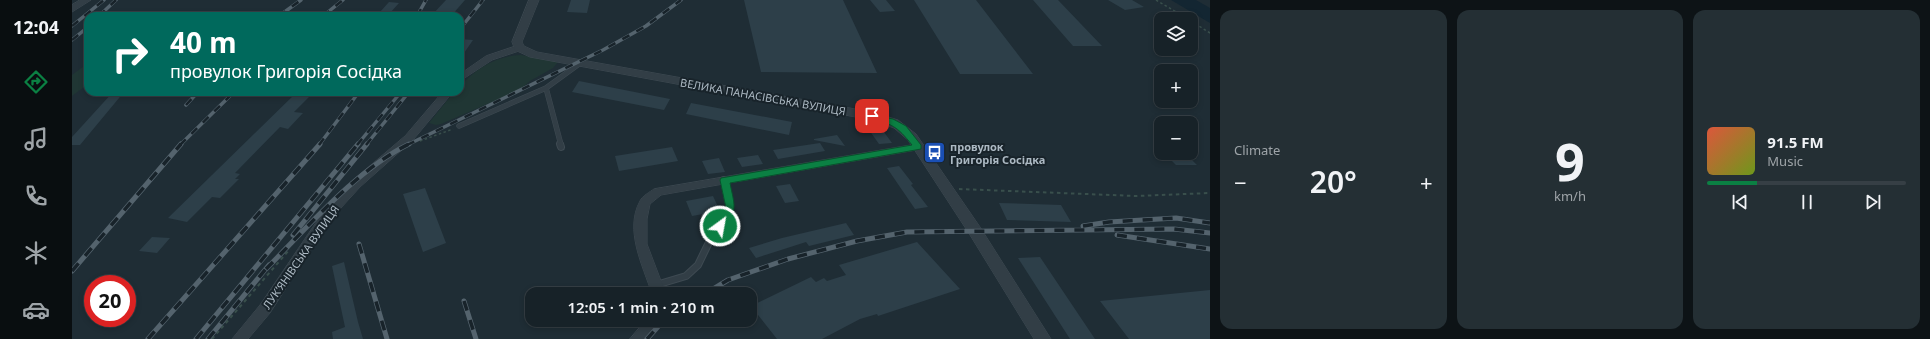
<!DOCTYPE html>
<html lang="en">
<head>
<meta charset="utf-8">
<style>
  :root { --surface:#172228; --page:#242f34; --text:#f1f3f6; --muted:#9ea4a8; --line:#363f45; --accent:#0b8043 }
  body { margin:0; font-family:"Noto Sans",sans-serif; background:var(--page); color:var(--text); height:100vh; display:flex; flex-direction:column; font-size:15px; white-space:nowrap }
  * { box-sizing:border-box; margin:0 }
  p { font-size:13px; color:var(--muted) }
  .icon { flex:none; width:22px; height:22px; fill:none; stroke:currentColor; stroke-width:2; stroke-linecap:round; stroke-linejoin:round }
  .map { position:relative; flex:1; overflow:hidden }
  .details { display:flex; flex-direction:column; gap:10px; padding:10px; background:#0d1316; width:720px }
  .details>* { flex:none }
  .guide { position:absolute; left:12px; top:12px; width:380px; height:84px; border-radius:12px; box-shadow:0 2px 6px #0003,0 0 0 1px var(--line); background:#00695c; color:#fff; overflow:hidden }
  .tools { position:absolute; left:1082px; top:12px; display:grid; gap:8px }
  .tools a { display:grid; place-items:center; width:44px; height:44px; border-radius:8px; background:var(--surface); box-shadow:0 2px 6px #0003,0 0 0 1px var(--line); font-size:20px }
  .speed { position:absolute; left:12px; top:275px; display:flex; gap:8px; font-size:20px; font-weight:700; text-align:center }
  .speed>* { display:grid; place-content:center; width:52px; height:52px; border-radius:50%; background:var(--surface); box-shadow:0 2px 6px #0003,0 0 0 1px var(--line); line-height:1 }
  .speed .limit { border:6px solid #d22; background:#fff; color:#111 }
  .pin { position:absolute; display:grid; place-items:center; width:34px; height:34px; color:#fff; margin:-17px; border-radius:8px; box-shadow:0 2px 6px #0006 }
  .me { position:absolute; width:44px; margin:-22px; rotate:32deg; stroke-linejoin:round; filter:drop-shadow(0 0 3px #0008) }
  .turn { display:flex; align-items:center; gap:14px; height:84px; padding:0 20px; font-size:18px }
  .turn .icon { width:52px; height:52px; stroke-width:2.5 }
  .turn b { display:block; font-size:28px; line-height:34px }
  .big { font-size:30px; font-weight:600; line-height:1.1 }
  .details .card { flex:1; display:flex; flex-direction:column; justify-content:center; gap:6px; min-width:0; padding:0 14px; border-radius:12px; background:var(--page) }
  .details .dial { align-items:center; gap:0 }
  .dial b { font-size:52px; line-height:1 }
  .song { display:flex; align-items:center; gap:12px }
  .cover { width:48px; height:48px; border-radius:6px; background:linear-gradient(135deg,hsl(10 70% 55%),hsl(80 70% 35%)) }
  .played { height:4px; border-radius:2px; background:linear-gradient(90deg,var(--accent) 25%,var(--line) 25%) }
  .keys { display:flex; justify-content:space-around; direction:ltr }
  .heat { display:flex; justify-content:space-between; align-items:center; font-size:22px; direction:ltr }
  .details .tiles { flex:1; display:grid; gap:10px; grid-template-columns:repeat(3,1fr) }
  .trip { position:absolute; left:453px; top:287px; width:232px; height:40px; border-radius:12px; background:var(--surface); box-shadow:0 2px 6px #0003,0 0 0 1px var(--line); font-weight:600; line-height:40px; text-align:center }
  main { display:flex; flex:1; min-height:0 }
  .menu { display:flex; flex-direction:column; width:72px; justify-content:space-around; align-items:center; background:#090e10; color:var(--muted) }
  .menu .icon { width:28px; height:28px }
  .menu .current { color:var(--accent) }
  .menu b { font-size:18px; color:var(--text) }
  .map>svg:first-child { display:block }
  .green { fill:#203634 }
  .water { fill:#132632 }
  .building { fill:#2d3f49 }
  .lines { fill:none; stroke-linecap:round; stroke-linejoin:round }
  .service-far1-casing { stroke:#3e4a52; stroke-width:5.5 }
  .service-casing { stroke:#3e4a52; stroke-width:8 }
  .minor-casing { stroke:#3e4a52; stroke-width:1 }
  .tertiary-casing { stroke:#3e4a52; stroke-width:1 }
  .path-far1 { stroke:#394f4c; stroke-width:1.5; stroke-dasharray:2.5 2.5; stroke-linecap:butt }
  .path { stroke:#394f4c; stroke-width:2; stroke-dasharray:3.5 3.5; stroke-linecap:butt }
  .service-far1 { stroke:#323e46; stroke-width:4.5 }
  .service { stroke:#323e46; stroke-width:6 }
  .minor { fill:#323e46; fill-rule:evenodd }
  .tertiary { fill:#323e46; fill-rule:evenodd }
  .rail-far1-casing { stroke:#54636d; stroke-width:3.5 }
  .rail-casing { stroke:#54636d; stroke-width:5 }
  .rail-far1 { stroke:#18232a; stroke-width:2.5; stroke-dasharray:8; stroke-linecap:butt }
  .rail { stroke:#18232a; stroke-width:3.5; stroke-dasharray:10; stroke-linecap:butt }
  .route { fill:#0b8043; stroke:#07532c }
  .labels { text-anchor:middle; stroke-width:4; stroke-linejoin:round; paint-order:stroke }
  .street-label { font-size:11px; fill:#acb9c3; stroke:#18232a }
  .poi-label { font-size:11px; font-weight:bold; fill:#acb9c3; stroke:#18232a; text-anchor:start }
</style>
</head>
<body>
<main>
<nav class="menu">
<b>12:04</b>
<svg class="icon current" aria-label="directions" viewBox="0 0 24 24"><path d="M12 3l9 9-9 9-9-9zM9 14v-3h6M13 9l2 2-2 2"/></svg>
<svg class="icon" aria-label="music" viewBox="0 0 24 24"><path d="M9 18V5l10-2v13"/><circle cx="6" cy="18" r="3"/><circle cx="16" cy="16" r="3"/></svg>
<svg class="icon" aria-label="phone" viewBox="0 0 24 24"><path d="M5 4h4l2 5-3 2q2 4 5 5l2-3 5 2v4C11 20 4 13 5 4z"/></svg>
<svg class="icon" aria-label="climate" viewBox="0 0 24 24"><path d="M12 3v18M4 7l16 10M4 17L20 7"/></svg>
<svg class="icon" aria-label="car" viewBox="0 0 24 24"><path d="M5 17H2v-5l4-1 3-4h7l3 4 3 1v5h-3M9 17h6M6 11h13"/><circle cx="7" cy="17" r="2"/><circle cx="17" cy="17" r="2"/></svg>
</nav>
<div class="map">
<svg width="1138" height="339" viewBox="0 0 1138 339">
  <rect width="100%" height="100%" fill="#1f2d35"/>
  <path class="green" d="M449,55L486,62L481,68L458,81L448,90L369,124L364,125L357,123L382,92H388V86C405,68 424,56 449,55Z
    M16,63V84L0,96V75Z"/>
  <path class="water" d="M1099,0H1124L1138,8V23Z"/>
  <path class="building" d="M374,0H393L379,16H359Z
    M499,0H518L515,13L495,12Z
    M672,0H771L805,73L689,72Z
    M798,0H814L823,11L808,12Z
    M842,0H904L961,74H888Z
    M961,0H986L1030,46H1001Z
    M1036,0H1060L1072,7L1053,10Z
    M317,2L327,3L318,13L308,12Z
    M388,39L401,40L388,59Z
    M507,81L598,99L592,110L500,92Z
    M41,92H52L8,145H0V137Z
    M225,92H242L222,112L231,113L216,129L208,127L163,173L168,174L163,179H167L148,198L140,197L115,222L96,218Z
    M619,103L720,122L717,135L614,114Z
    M809,128L820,143L807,144L797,130Z
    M765,135L773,146L742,140V139Z
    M748,143L753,151L706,159L701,150Z
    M600,147L606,161L547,171L543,156Z
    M1092,153H1113L1125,165H1104Z
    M686,155L691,164L670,167L665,158Z
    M647,158L653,172L636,174L630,161Z
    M827,166L841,184L839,185L856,207L843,209L815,168Z
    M718,184L727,201L713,203L704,186Z
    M353,188L374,243L351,252L331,194Z
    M641,196L648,211L620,216L614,201Z
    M927,203L989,205L999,222L935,220Z
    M774,223L782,235L737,246L734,242L684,258L677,248L710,238Z
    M80,237L98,238L85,253L67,251Z
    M845,242L888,289L806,316L805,314L788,319L750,339H705L679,306L739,277L744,282L752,278L755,281L774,275L767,265Z
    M968,257L1023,339H998L946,258Z
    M272,262L286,322L291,339H261L260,332L273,327L260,266Z
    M1138,290V339H1057L1028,301Z"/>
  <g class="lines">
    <defs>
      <path id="service-far1" d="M387,126L474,88
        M489,145L474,88L507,64"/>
      <path id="service" d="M488,144L489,147
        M584,285L614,276L626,265L640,236L656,217L658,208L652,180"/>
      <path id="minor" d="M447,45L450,46V50L420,60L388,81V74L414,56Z
        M371,92H381L341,140L288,187L257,221L198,313L176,339H160L188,305L249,215L280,181L333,136Z
        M846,144L851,147L850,149L589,195L578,204L575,219V244L594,294H580C571,266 552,230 568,201C570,196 578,192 582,189Z
        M574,320H590L574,339H558Z"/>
      <path id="tertiary" d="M8,0H19L0,12V5Z
        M457,0H467L450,42L452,46L465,52L800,112L826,120L844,134L908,227L979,339H962L898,235L836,140L822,128L800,120L458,57L443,50L440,42Z"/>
    </defs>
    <use href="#service-far1" class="service-far1-casing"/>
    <use href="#service" class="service-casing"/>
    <use href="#minor" class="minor-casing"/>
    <use href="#tertiary" class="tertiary-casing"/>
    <path class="path-far1" d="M1084,0L1116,19
      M1119,21L1138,33
      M348,141L381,129"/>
    <path class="path" d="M887,189L1064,196L1138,193
      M140,339L218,249"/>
    <use href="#service-far1" class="service-far1"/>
    <use href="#service" class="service"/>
    <use href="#minor" class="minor"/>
    <use href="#tertiary" class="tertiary"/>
    <defs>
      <path id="rail-far1" d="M27,16L44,0
        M207,16L229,0
        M251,16L271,0
        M345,16L354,0
        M0,26L32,0
        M388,29L411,0
        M0,40L16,27
        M114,105L126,92
        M108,145L162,92
        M247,145L287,92
        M285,145L329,92
        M294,145L337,92
        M335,145L531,50L574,26L609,0"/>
      <path id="rail" d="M1011,226L1037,222L1104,218L1138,223
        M221,235L295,144
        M1045,235L1138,249
        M287,244L315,339
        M194,269C236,227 284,170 337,144
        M0,271L109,144
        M633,294L656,280L716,259L785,241L835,232L1102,229L1138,233
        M392,301L404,339
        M76,339L248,144
        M124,339L286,144
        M136,339L197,265
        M575,339L592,320"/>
    </defs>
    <use href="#rail-far1" class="rail-far1-casing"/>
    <use href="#rail" class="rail-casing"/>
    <use href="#rail-far1" class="rail-far1"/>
    <use href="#rail" class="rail"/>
  </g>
  <path class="route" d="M797,114L821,119L834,126L849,145V149L658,183C662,204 667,211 651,229H644L643,226L652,215L654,208L648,180L649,178L840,145C825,126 820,124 797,118Z"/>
  <defs>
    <symbol id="bus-square" viewBox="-11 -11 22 22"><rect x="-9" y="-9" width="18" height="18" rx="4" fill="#1a4fb4" stroke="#18232a"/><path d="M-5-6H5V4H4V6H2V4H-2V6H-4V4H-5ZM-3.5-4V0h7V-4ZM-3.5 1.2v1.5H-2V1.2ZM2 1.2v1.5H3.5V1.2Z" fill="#fff"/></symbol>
  </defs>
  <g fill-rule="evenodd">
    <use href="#bus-square" x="850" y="140" width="25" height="25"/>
  </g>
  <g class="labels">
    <g class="street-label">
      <text transform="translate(691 97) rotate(10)" y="4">ВЕЛИКА ПАНАСІВСЬКА ВУЛИЦЯ</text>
      <text transform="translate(229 257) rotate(-55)" y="4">ЛУК’ЯНІВСЬКА ВУЛИЦЯ</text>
    </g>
    <g class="poi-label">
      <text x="878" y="151">провулок<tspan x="878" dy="13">Григорія Сосідка</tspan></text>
    </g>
  </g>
</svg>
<div class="tools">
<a><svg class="icon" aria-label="layers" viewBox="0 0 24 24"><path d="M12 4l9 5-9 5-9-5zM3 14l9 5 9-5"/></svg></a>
<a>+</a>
<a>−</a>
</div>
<div class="speed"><div class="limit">20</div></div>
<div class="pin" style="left:800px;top:116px;background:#d93025"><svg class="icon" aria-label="arrive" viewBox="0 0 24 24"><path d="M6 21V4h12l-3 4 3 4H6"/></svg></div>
<svg class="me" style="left:648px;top:226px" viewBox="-20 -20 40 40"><circle r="17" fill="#0b8043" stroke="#fff" stroke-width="3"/><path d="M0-11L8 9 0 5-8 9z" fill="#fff"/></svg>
<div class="trip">12:05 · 1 min · 210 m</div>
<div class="guide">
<div class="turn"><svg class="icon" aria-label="right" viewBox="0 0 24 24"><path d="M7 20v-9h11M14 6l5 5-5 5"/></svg><div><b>40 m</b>провулок Григорія Сосідка</div></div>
</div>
</div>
<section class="details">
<div class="tiles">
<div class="card"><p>Climate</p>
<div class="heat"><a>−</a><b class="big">20°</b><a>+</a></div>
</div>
<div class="card dial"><b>9</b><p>km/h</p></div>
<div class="card">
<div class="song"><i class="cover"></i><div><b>91.5 FM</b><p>Music</p></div></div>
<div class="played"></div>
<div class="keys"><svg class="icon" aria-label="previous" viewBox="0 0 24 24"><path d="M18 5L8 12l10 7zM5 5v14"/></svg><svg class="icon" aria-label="pause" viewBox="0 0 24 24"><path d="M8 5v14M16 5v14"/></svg><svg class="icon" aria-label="next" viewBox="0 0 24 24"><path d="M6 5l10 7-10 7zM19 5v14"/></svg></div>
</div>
</div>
</section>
</main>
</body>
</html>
